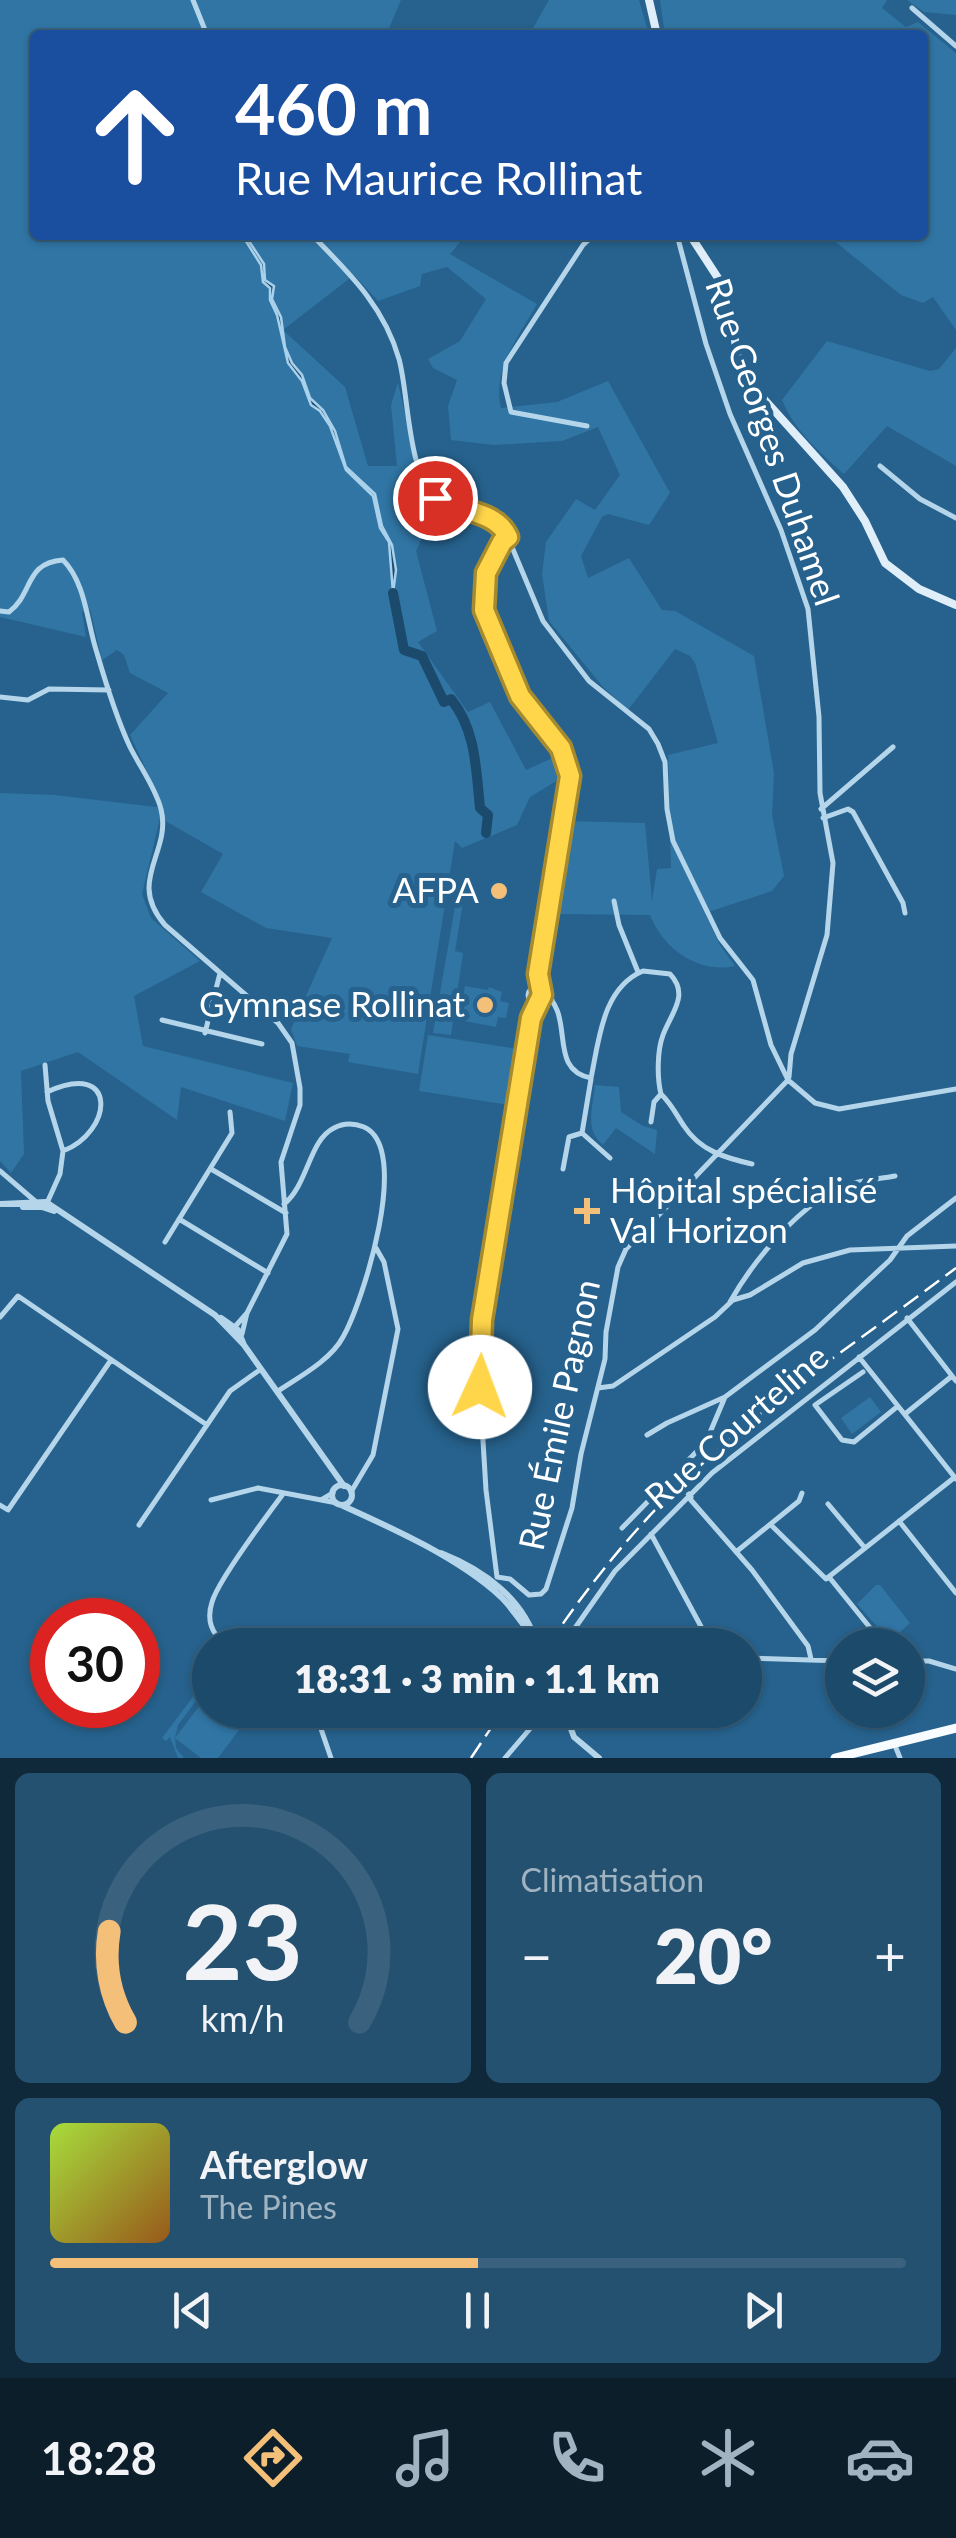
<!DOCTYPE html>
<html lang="fr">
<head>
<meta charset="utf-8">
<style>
  :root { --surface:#1c4a6a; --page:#255170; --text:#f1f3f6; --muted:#a0b3c1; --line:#3a627e; --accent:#f4bf79 }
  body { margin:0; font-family:Lato,sans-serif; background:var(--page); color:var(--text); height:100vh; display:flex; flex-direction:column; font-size:38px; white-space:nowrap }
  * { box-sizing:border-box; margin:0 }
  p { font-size:32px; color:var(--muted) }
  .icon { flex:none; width:55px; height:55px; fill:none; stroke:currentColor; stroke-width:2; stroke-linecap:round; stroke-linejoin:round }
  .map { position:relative; height:1758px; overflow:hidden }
  .side { display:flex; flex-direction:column; gap:15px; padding:15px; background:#0f293a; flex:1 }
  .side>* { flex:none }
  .guide { position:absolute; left:30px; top:30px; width:898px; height:210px; border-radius:10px; box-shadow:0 2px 8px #0004,0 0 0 2px var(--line); background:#1a4fa0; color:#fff; overflow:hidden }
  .fabs { position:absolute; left:825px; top:1628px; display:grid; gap:20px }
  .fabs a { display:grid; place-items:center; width:100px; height:100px; border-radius:50%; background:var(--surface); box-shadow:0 2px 8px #0004,0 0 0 2px var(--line); font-size:50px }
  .speed { position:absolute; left:30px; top:1598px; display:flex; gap:20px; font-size:50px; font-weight:700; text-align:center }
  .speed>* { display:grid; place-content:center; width:130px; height:130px; border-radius:50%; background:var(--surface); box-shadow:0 2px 8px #0004,0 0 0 2px var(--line); line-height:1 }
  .speed .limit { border:15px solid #d22; background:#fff; color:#111 }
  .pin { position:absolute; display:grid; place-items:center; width:85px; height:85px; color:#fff; margin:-42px; border:5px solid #fff; border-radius:50%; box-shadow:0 2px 10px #0007 }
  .me { position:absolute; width:110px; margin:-55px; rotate:2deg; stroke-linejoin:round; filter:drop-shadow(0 0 8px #0008) }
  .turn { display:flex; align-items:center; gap:35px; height:210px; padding:0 40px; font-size:45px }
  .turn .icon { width:130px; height:130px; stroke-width:2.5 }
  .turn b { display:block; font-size:70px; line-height:85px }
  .big { font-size:75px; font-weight:800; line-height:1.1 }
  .side .card { flex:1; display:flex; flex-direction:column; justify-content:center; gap:15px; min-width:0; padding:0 35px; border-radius:15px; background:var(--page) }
  .side .dial { align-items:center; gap:0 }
  .dial svg { height:260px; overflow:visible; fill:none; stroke:var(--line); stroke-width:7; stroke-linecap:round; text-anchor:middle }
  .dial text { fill:var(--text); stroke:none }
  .song { display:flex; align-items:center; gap:30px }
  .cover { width:120px; height:120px; border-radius:15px; background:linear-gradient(135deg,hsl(80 70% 55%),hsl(30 70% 35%)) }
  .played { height:10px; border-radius:5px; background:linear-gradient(90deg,var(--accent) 50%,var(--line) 50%) }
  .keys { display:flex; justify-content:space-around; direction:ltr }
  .heat { display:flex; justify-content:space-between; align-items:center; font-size:55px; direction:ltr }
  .side .tiles { flex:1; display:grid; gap:15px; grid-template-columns:1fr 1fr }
  .card:last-child { grid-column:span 2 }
  .trip { position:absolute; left:192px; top:1628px; width:570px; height:100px; border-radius:50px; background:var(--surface); box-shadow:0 2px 8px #0004,0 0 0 2px var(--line); font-weight:800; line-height:100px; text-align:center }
  .menu { display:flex; height:160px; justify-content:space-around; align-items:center; background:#0b1e2a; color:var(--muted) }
  .menu .icon { width:70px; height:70px }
  .menu .on { color:var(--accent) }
  .menu b { font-size:45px; color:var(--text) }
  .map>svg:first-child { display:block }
  .green { fill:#3075a4 }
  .water { fill:#1b4a6d; stroke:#a9d1eb; stroke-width:2.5 }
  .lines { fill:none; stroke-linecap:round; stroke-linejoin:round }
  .river { stroke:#1b4a6d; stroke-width:10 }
  .minor { stroke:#b5d5ea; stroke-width:5 }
  .tertiary { stroke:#b5d5ea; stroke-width:6 }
  .secondary { stroke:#dfeef9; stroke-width:8 }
  .primary { stroke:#f9fcfe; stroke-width:9 }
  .rail { stroke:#fff; stroke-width:2.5; stroke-dasharray:18 8; stroke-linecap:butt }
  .route-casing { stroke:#a68a30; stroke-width:25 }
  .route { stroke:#ffd54a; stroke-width:18 }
  .poi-dot { fill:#f4bf79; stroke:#26628d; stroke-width:4 }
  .labels { text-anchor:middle; stroke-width:10; stroke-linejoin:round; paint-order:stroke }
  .street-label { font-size:35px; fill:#fff; stroke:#26628d }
  .poi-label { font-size:35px; fill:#fff; stroke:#26628d; text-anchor:end }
</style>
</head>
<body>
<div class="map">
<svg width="956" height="1758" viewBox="0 0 956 1758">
  <rect width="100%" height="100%" fill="#26628d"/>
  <path class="green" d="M0,0H401L386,35H35V235H466L450,254L537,304C518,338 492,369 501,408L557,402L608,381L670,493L649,525L608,514L602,517L581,556L588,578L629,558L662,610L675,611L754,656L774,773L772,815L784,876L772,891L705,913L720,945L735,966C699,974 663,949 650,915L554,914L569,821L645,823L652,901L657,869L671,868L668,755L718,743L695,663L690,656L675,649L628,710L603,687L549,621L542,574L546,542L576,499L595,510L620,475L598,427L562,441L494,445L451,440L448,406L457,380L433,368L428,359L460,341L486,299L447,267L422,274L420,286L378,301L354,275L283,330L345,387L368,466H397L391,405L398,382L421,488L404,502L424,533L416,551L437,631L418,642L468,712L490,702L526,770L559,755L566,775L530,797L517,825L462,848L455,841L418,1074L348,1062L350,1054L297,1046L291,1029L332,938L266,928L201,892L223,854L160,818L142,894L151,918L200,961L134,996L143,1046L293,1083L285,1121L181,1087L177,1120L78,1052L21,1071L24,1154L11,1173L0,1161V793L55,795L164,808L130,735L168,693L130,673L124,655L117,650L102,660L90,609L82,612L86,637L0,617Z
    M549,0H639L649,35H529Z
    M660,0H887L882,8L906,27L918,22L956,53V330L933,297L923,303L901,295L827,235H922V35H665Z
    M907,0H956V15L924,12Z
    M827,341L930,371L939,369L956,348V466L887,426L844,474C819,452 795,431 782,400Z
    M456,901L463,903L455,951L463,953L451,1035L433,1033Z
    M465,986L488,990L489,987L502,992L500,1001L509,1003L506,1018L498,1017L496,1027L459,1020Z
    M428,1035L518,1049L509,1105L419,1091Z
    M595,1085L619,1087L621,1112L643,1126L657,1130L655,1154L616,1128L603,1145C584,1130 593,1107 595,1085Z
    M870,1397L881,1412L852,1434L841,1418Z
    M876,1585H880L910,1623L890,1641L857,1604Z
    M210,1674V1682L178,1725L175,1738L210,1692V1710H254L218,1758H201L175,1738L176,1748L184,1758H178L170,1737L166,1741L162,1738Z"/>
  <path class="water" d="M242,235H245L264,264L265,280L274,286L272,299L281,317L285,347L292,363L302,375L310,398L323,410L335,431L346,467L375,494L382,526L392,545L396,570L393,593L389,542L380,528L373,496L346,470L330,426L320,411L311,405L302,381L288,363L277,315L270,300V288L263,282L261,265Z"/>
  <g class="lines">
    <path class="river" d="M393,593L404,650L422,656L444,702L451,699C476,730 476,769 480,808L488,815L486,833"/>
    <path class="minor" d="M193,0L207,35
      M912,8L956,46
      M312,235C349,273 384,306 399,359C409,395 407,472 436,498C455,515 486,510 504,528L543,621L589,681L649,729L658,744L665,762L667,809L673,841L720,938L753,980L771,1045L788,1080L815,1103L839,1109L956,1089
      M677,235L706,344L730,414L781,530L808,609L819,717L820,793L833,863L827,935L791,1054L789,1077
      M724,238V235
      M587,426L511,412L504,383L506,363L583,245L594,235
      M880,466L920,499L956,518
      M508,537L502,542L486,573L483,609L520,696L561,748L570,776L541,957L532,989
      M0,611L9,612C34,593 24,563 63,560C86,583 87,623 97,653C106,684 116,717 130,747C140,767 155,787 161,809C172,853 126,880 165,925L278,1023L292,1043L300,1088V1105L281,1162L287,1234L247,1313L242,1334
      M0,697L28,700L49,689L109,690
      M821,809L893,747
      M823,818L848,809L853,812L903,903L905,913
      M614,901L619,925L638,972
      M528 995a7 7 0 1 1 14 0a7 7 0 1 1-14 0Z
      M541,991C578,1013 545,1069 591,1078C599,1041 602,988 643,971L670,974C690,995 671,1013 663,1035C657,1051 657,1078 661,1094C673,1106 675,1113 684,1126C700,1151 726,1158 752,1164
      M211,1011L236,1017
      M162,1020L262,1044
      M205,1033L220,973
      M45,1065L48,1101L63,1151L60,1174L47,1203
      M591,1079L582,1133L610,1158
      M47,1092C119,1059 113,1132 63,1151
      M651,1122L654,1102L661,1094
      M211,1169L286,1213
      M563,1169L569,1137L582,1133
      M0,1171L35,1201
      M179,1219L268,1273
      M165,1242L232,1133L230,1112
      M730,1302C753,1261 802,1201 847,1185C862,1180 879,1179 895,1176
      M0,1317L18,1296L207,1425
      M907,1318L956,1381
      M232,1330L247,1313
      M859,1357L956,1479
      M863,1372L815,1405L842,1440L854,1442L898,1406
      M598,1388L613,1386L715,1317L733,1300L750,1295L803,1263L850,1250L956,1246
      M278,1391C299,1377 331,1360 343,1337C363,1302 412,1148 364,1127C354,1123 343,1123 334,1128C309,1140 308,1185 284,1204
      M905,1414L952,1376
      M647,1435L667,1423L725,1397L815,1330L890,1260L907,1236L956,1198
      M672,1475L691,1497
      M351,1492L373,1455L398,1329L384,1262L376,1248
      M690,1499L752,1570L808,1646L811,1659
      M211,1500L258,1488L337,1503
      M321,1500L333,1493
      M828,1504L865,1548
      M0,1505L8,1510L111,1360
      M899,1521L956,1593
      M139,1525L230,1391L261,1369
      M771,1525L826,1579L955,1477
      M622,1528L706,1442L725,1397
      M651,1534L711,1645
      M736,1552L799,1501L802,1493
      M497,1577L510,1579L529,1595L541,1594L546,1589L572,1508L581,1454L605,1359L606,1332L618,1267L626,1249L788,1080
      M497,1577L486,1490L481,1408L482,1320L531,1018L539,1000H552
      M829,1577L884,1645
      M225,1645C212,1633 206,1621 212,1602C218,1581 268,1514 283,1494
      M610,1645L581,1638L575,1628L615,1571L712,1473L956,1282
      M745,1658L842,1661
      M830,1660L831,1692
      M908,1661H929L956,1669
      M311,1710L319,1723L331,1758
      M894,1743L900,1758
      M505,1758L540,1717L557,1720L588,1710"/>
    <path class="tertiary" d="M0,1204L46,1202L215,1315L244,1345L344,1486
      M23,1207H42L54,1211
      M221,1318L238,1330L244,1345
      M332 1495a10 10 0 1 1 20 0a10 10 0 1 1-20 0Z
      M341,1505C392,1528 459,1558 501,1597C514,1610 523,1625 534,1639
      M441,1553C484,1570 524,1599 537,1645
      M564,1710L574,1737L599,1758"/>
    <path class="secondary" d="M649,0L657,35
      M690,235L718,278L729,303L738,359L752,386L843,487L865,521L885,563L919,589L956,605"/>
    <path class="primary" d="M835,1758L956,1728"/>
    <path class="rail" d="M548,1645C587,1588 629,1534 679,1486C762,1404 863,1338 956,1268
      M471,1758L503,1710"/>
  </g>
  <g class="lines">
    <defs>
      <path id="route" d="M435,498C459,512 496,510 508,537L502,542L486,573L484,610L520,696L561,748L570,776L538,974L542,995L531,1018L482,1320L480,1387"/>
    </defs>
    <use href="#route" class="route-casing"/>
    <use href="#route" class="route"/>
  </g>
  <g class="poi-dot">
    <circle cx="499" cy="891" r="10"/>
    <circle cx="485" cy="1005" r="10"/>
    <path d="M582 1196h10v10h10v10h-10v10h-10v-10h-10v-10h10z"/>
  </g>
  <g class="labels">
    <g class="street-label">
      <text transform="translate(772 442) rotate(71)" y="12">Rue Georges Duhamel</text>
      <text transform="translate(560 1415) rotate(-78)" y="12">Rue Émile Pagnon</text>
      <text transform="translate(737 1427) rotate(-41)" y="12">Rue Courteline</text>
    </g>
    <g class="poi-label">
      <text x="479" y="903">AFPA</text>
      <text x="465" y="1017">Gymnase Rollinat</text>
      <text x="610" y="1203" text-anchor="start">Hôpital spécialisé<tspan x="610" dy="40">Val Horizon</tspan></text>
    </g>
  </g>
</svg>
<div class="fabs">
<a><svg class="icon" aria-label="layers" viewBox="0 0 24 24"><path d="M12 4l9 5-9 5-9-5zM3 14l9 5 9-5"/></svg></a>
</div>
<div class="speed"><div class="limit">30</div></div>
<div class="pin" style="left:435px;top:498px;background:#d93025"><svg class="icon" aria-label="arrive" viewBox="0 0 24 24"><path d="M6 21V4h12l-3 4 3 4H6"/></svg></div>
<svg class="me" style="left:480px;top:1387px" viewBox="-20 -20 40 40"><circle r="19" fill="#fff"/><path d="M0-13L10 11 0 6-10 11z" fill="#ffd54a"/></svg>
<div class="trip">18:31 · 3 min · 1.1 km</div>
<div class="guide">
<div class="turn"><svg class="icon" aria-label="ahead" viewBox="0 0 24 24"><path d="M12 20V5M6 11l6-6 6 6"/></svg><div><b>460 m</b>Rue Maurice Rollinat</div></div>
</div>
</div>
<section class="side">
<div class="tiles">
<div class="card dial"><svg viewBox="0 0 100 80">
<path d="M14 69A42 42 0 1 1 86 69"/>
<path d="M14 69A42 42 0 0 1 9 41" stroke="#f4bf79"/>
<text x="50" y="56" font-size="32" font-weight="700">23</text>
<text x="50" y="72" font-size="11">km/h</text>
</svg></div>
<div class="card"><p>Climatisation</p>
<div class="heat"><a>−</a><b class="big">20°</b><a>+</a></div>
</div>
<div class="card">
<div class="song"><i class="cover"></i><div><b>Afterglow</b><p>The Pines</p></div></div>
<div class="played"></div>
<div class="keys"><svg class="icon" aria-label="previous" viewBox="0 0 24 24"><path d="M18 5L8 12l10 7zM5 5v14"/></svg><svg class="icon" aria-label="pause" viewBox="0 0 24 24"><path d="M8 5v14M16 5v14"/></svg><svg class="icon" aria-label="next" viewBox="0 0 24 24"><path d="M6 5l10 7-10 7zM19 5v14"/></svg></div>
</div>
</div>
</section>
<nav class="menu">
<b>18:28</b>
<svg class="icon on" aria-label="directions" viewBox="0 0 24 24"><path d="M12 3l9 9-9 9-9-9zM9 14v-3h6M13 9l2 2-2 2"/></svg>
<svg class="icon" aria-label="music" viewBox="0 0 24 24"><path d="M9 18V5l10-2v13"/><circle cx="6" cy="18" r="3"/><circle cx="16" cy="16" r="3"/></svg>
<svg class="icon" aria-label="phone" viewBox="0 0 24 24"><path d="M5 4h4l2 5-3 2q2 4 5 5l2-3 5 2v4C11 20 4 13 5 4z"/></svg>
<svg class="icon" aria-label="climate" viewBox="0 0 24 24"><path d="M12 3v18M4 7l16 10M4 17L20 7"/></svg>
<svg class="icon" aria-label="car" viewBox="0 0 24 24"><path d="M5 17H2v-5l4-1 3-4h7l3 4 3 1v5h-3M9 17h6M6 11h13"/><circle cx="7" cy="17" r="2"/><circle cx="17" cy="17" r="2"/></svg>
</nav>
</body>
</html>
